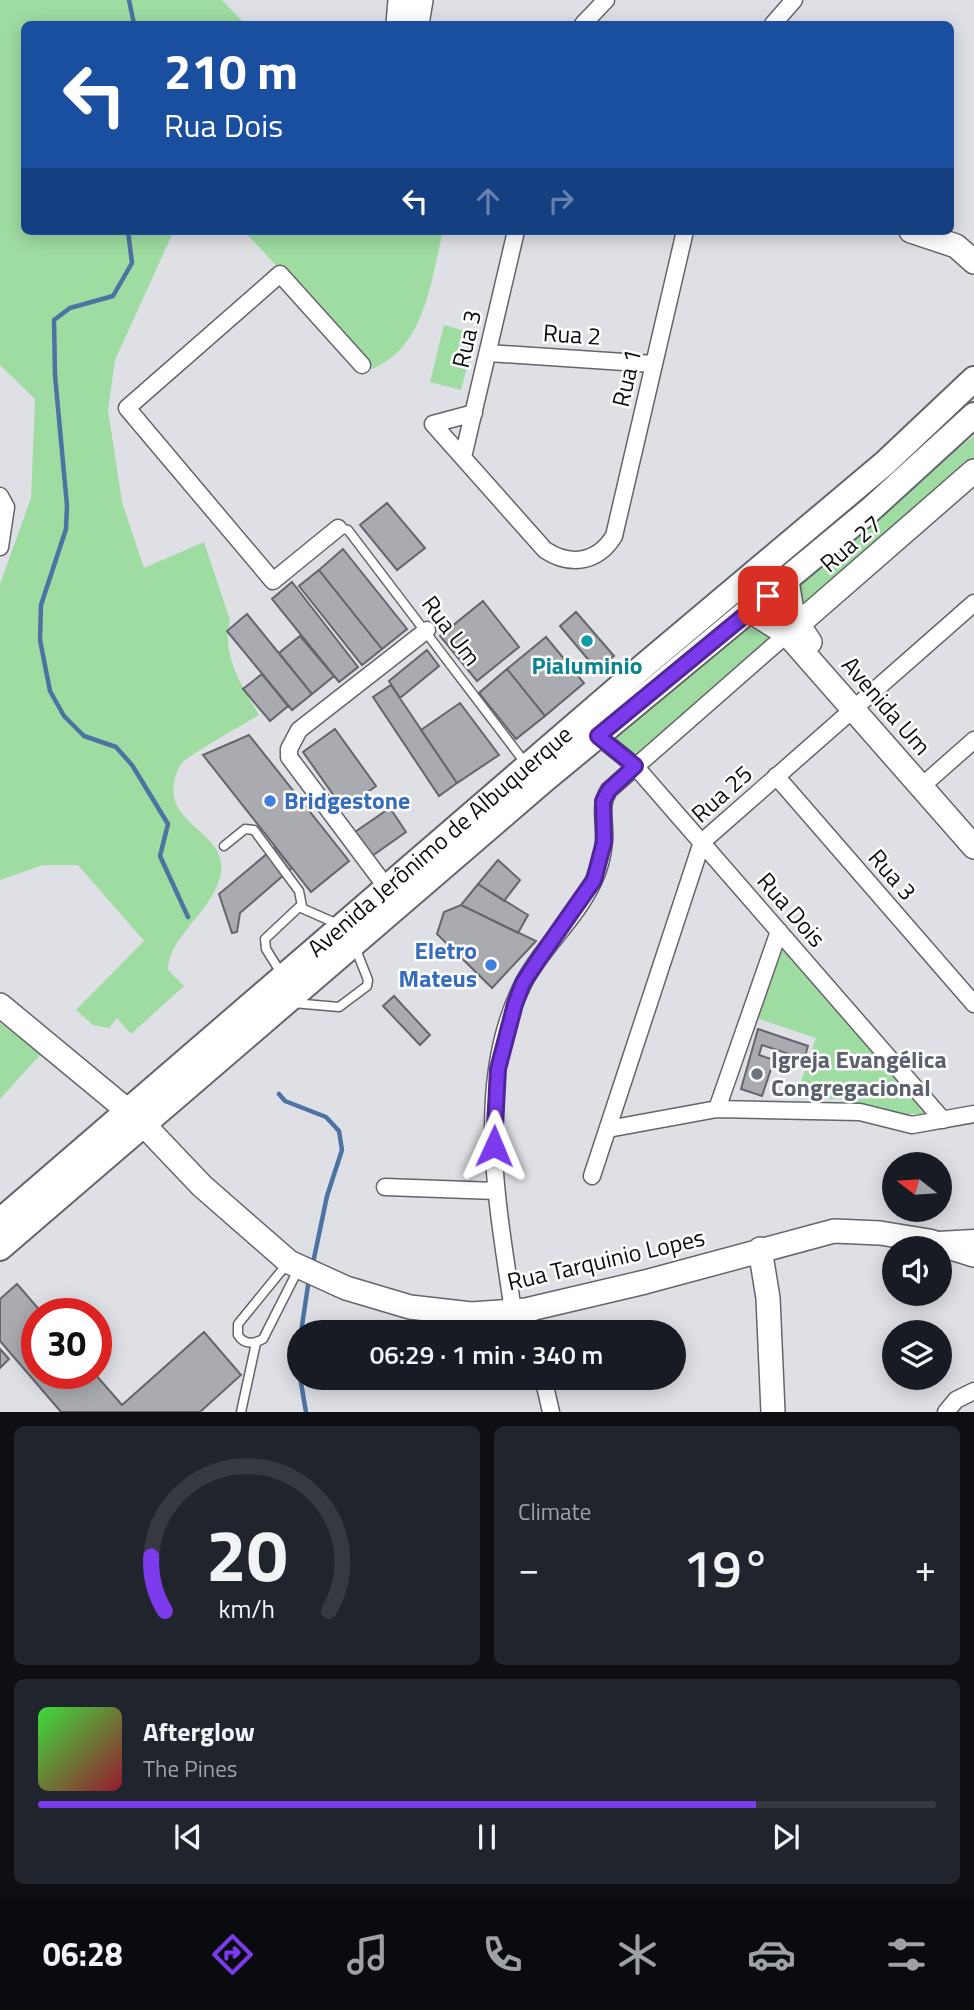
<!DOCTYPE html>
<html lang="en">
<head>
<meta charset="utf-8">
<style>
  :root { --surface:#171b24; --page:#20242c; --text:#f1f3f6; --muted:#9ea1a6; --line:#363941; --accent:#7c3aed }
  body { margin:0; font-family:"Titillium Web",sans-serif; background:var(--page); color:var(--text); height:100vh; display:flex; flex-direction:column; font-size:26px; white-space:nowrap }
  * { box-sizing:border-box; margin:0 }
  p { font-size:23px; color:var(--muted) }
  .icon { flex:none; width:38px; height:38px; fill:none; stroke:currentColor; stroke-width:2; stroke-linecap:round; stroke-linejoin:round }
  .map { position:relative; height:1412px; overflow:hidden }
  .sheet { display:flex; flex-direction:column; gap:14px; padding:14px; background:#0d0f14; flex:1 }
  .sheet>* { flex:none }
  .banner { position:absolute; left:21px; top:21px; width:933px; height:214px; border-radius:10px; box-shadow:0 4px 18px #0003; background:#1a4fa0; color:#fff; overflow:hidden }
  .needle { width:46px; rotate:287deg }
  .buttons { position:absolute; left:882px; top:1152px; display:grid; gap:14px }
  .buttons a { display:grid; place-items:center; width:70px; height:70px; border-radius:50%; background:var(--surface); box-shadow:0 4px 18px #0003; font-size:35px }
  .speed { position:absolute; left:21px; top:1298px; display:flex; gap:14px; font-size:35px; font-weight:700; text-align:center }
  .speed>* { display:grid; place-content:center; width:91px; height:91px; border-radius:50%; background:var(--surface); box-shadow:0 4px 18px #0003; line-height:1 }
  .speed .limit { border:10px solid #d22; background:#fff; color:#111 }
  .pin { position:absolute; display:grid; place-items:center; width:60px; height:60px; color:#fff; margin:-30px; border-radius:14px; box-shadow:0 4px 10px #0006 }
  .me { position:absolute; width:77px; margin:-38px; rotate:1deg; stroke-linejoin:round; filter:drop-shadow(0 0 5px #0008) }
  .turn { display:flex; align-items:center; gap:24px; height:147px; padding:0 28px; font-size:32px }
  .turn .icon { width:91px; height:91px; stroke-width:2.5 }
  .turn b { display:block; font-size:49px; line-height:60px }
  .lanes { display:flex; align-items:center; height:66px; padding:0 28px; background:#0003; justify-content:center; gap:35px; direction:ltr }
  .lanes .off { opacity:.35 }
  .big { font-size:52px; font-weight:600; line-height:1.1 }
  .sheet .tile { flex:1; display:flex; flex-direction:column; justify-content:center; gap:10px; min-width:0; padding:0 24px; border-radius:10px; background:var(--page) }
  .sheet .dial { align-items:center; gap:0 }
  .dial svg { height:182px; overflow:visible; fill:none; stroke:var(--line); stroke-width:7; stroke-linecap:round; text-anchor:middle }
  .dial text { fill:var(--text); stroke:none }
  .song { display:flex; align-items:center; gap:21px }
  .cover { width:84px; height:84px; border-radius:10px; background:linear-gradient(135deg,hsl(120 70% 55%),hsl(350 70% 35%)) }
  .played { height:7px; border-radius:4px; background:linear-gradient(90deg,var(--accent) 80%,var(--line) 80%) }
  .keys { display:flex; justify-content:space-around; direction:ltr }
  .heat { display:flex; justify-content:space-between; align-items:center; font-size:38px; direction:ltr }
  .sheet .tiles { flex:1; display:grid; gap:14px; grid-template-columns:1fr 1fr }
  .tile:last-child { grid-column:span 2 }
  .trip { position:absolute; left:287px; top:1320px; width:399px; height:70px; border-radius:35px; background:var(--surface); box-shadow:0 4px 18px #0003; font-weight:600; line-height:70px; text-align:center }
  .dock { display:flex; height:112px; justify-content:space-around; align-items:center; background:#090b0e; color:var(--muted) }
  .dock .icon { width:49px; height:49px }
  .dock .current { color:var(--accent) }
  .dock b { font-size:32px; color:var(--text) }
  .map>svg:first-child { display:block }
  .green { fill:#9fdca2 }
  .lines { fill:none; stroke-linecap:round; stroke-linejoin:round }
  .stream { stroke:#4d73a3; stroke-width:4.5 }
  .building { fill:#aaabb0; stroke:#65666b; stroke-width:2 }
  .lane-casing { stroke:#64656a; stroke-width:11 }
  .street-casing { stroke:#64656a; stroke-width:19 }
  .secondary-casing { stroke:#64656a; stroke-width:26 }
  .primary-casing { stroke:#64656a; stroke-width:28 }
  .lane { stroke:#fff; stroke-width:8 }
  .street { stroke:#fff; stroke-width:16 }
  .secondary { stroke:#fff; stroke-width:23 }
  .primary { stroke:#fff; stroke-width:24 }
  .route-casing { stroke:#51269a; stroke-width:18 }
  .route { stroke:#7c3aed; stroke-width:12 }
  .culture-dot { fill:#0f9aa8; stroke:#fff; stroke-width:2.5 }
  .shop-dot { fill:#3f7fe0; stroke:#fff; stroke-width:2.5 }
  .worship-dot { fill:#6b7280; stroke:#fff; stroke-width:2.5 }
  .labels { text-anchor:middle; stroke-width:5; stroke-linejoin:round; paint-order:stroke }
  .street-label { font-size:24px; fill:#101012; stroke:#fff }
  .culture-label { font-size:24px; font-weight:bold; fill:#0d838f; stroke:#fff }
  .shop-label { font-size:24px; font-weight:bold; fill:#366cbe; stroke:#fff; text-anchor:start }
  .worship-label { font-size:24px; font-weight:bold; fill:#5b616d; stroke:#fff; text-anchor:start }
</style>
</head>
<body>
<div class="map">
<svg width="974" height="1412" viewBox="0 0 974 1412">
  <rect width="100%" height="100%" fill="#dfe0e6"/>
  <path class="green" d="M0,0H222L245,24H24V231H189L172,235L115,360L108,410L122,502L144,568L204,542L230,620C221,655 242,686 259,715C243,725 191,753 181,764C177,769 175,778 174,784C166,824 228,834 221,873C214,911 168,936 168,970L184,986L131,1034L117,1018L109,1028L93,1025L76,1010L144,941L78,865H43L0,880V584L31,498L35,399L0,365Z
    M244,231H443C431,280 425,348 372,369Z
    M444,325L476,334L461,390L430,382Z
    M974,436V460L801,615L797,586L907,489Z
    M746,627L775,638L635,755L613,739Z
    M781,943L931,1114H901L843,1099H795L816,1038L756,1018Z
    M0,1023L41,1054L0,1099Z"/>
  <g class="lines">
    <path class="stream" d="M129,0L134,24
      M128,231L132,263L113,296L70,308L54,320L55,375L67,506L66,529L41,605L40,640L50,691L64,716L84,736L116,747L132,765L168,824L160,856L188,917
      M279,1094L285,1101L326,1117L339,1131L342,1150L327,1196L313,1263
      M301,1332L309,1279
      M300,1377L306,1412"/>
  </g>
  <path class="building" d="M387,503L425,548L397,570L360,525Z
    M343,549L407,629L382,649L319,570Z
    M319,570L382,649L362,665L299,586Z
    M292,582L358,667L339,682L272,599Z
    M483,601L519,647L477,681L440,636Z
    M576,612L614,656L597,670L560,626Z
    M247,614L312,694L292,710L227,631Z
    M300,636L334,676L312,694L279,653Z
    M546,637L584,683L545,716L507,669Z
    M427,650L439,666L400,698L389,681Z
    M507,669L545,716L516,739L479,693Z
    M262,674L288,706L270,721L243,689Z
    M391,685L457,783L439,796L373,697Z
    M460,703L499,755L457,783L421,730Z
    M335,729L376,786L348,806L341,797L337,800L303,752Z
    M249,735L349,861L311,892L203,755Z
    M390,808L406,832L369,858L352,834Z
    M275,847L292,868L240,913L237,932L232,933L219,894Z
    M498,860L520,880L504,901L478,884Z
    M478,884L528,915L518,933L461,905Z
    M461,905L536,941L492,988L437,934L444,912Z
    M394,996L430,1035L420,1045L383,1006Z
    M758,1029L808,1046L804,1059L762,1045L759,1055L774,1060L762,1096L741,1089Z
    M17,1284L43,1314H37V1374H95L122,1405L204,1332L241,1375L200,1412H61L0,1341V1299Z
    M0,1349L9,1359L0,1368Z"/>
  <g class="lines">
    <defs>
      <path id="lane" d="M338,528L348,530L526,764
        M224,846L245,829L254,830L299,891L302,906
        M281,973L266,949L265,939L299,907L340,925
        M293,1003L339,1007L367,986L368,980L355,947
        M287,1264L238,1324V1335C244,1345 254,1344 263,1339L299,1268
        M241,1412L256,1343"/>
      <path id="street" d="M583,24L606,0
        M773,24L794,0
        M488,353L654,364
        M474,413L433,424L545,550C571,567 598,562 614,536L685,231
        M463,457L516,231
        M0,496L6,507L0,547
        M338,528L273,581L127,408L280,274L362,365
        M598,736L635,766L943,1120
        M776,776L974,1004
        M922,786L974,740
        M387,888L289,757V749L299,730L427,630
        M717,1109L779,931
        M608,1129L717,1109L860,1112L912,1125L974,1114
        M592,1176L702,842L974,603
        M385,1187L496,1191
        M938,1240L974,1238
        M526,1310L532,1332
        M513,1311C498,1206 472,1081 524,982C543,946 576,919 593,882C599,870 603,854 604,841C606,823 598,806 609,790L787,634
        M543,1377L551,1412
        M946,1412L956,1400L974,1391"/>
      <path id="secondary" d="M398,24L400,0
        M417,24L421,0
        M911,231L956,246L974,262
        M787,581L793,617L810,642
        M750,611L787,634L974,847
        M787,634L974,471
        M0,1005L128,1111
        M144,1125L202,1186L289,1262L346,1288L410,1307L471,1314L526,1310L645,1282L834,1231L880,1233L929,1241L974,1255
        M760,1249L768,1298L773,1412"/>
      <g id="primary">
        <path id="s1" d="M0,1221L646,664L885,463L974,379"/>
        <path d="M0,1248L543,781L870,510L974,415"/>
      </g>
    </defs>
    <use href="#lane" class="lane-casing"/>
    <use href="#street" class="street-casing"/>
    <use href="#secondary" class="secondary-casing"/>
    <use href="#primary" class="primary-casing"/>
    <use href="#lane" class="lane"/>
    <use href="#street" class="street"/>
    <use href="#secondary" class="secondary"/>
    <use href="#primary" class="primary"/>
  </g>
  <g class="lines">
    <defs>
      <path id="route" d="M494,1146L498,1069L515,1004L523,983L538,960L594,880L604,842L603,801L609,790L635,766L598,736L768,596"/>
    </defs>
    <use href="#route" class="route-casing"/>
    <use href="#route" class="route"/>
  </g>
  <circle class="culture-dot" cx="587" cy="641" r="7"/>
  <g class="shop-dot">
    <circle cx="270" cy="801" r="7"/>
    <circle cx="491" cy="965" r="7"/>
  </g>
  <circle class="worship-dot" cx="757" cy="1074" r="7"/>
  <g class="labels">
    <g class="street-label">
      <text transform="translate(572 335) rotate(4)" y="8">Rua 2</text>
      <text transform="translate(467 339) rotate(-77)" y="8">Rua 3</text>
      <text transform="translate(627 378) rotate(-77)" y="8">Rua 1</text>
      <text transform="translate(851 544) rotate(-41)" y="8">Rua 27</text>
      <text transform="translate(451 631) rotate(53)" y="8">Rua Um</text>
      <text transform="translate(886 706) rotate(49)" y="8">Avenida Um</text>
      <text transform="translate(722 794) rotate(-42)" y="8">Rua 25</text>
      <text dy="8" stroke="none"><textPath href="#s1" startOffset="581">Avenida Jerônimo de Albuquerque</textPath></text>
      <text transform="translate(892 875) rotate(49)" y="8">Rua 3</text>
      <text transform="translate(791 910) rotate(49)" y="8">Rua Dois</text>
      <text transform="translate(606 1260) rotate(-13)" y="8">Rua Tarquinio Lopes</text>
    </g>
    <g class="culture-label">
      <text x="587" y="674">Pialuminio</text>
    </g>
    <g class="shop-label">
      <text x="284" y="809">Bridgestone</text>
      <text x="477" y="959" text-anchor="end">Eletro<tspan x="477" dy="28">Mateus</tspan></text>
    </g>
    <g class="worship-label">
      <text x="771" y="1068">Igreja Evangélica<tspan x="771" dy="28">Congregacional</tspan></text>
    </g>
  </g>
</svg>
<div class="buttons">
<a><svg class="needle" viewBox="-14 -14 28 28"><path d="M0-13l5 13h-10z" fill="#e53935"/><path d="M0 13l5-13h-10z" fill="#9ea1a6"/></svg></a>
<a><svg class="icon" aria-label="sound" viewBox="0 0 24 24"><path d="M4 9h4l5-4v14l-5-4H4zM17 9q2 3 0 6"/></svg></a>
<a><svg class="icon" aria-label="layers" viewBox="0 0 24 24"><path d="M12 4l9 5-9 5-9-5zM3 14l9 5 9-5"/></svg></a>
</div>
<div class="speed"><div class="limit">30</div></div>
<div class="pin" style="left:768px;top:596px;background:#d93025"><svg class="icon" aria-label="arrive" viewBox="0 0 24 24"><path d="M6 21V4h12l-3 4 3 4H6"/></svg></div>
<svg class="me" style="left:494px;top:1146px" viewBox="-20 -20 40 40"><path d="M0-17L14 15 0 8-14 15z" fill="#7c3aed" stroke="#fff" stroke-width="4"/></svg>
<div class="trip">06:29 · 1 min · 340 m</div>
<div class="banner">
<div class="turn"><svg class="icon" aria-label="left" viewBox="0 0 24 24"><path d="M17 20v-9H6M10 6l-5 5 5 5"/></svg><div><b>210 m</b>Rua Dois</div></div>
<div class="lanes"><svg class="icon" aria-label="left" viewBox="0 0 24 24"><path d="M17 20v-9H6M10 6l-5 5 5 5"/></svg><svg class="icon off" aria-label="ahead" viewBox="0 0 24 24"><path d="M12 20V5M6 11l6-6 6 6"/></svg><svg class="icon off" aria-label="right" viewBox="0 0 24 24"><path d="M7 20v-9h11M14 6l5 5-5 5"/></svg></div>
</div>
</div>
<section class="sheet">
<div class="tiles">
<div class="tile dial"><svg viewBox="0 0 100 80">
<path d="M14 69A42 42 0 1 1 86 69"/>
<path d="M14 69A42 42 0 0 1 8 45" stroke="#7c3aed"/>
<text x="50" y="56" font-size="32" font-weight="700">20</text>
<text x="50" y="72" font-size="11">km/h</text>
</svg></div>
<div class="tile"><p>Climate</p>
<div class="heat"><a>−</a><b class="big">19°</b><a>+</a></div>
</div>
<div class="tile">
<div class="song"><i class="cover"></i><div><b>Afterglow</b><p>The Pines</p></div></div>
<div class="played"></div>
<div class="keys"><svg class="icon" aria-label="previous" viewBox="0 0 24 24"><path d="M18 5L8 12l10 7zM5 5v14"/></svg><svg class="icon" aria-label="pause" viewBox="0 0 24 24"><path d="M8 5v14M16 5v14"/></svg><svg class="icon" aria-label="next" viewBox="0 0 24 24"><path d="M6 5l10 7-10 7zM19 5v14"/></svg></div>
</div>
</div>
</section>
<nav class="dock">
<b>06:28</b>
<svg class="icon current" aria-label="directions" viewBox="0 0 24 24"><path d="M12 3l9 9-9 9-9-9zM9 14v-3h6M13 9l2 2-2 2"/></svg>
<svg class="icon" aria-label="music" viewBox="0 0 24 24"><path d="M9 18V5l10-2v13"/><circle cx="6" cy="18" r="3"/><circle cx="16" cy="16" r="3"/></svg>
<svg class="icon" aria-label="phone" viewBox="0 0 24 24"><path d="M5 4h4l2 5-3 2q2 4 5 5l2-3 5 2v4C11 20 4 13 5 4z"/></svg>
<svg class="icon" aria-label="climate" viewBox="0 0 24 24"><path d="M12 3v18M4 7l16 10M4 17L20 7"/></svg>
<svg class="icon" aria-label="car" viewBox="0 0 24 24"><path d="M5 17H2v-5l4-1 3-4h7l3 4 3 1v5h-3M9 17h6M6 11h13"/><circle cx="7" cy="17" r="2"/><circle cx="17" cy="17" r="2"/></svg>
<svg class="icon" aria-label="filters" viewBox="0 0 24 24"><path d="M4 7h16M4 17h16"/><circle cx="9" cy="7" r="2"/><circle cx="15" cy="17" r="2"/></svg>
</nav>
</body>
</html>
